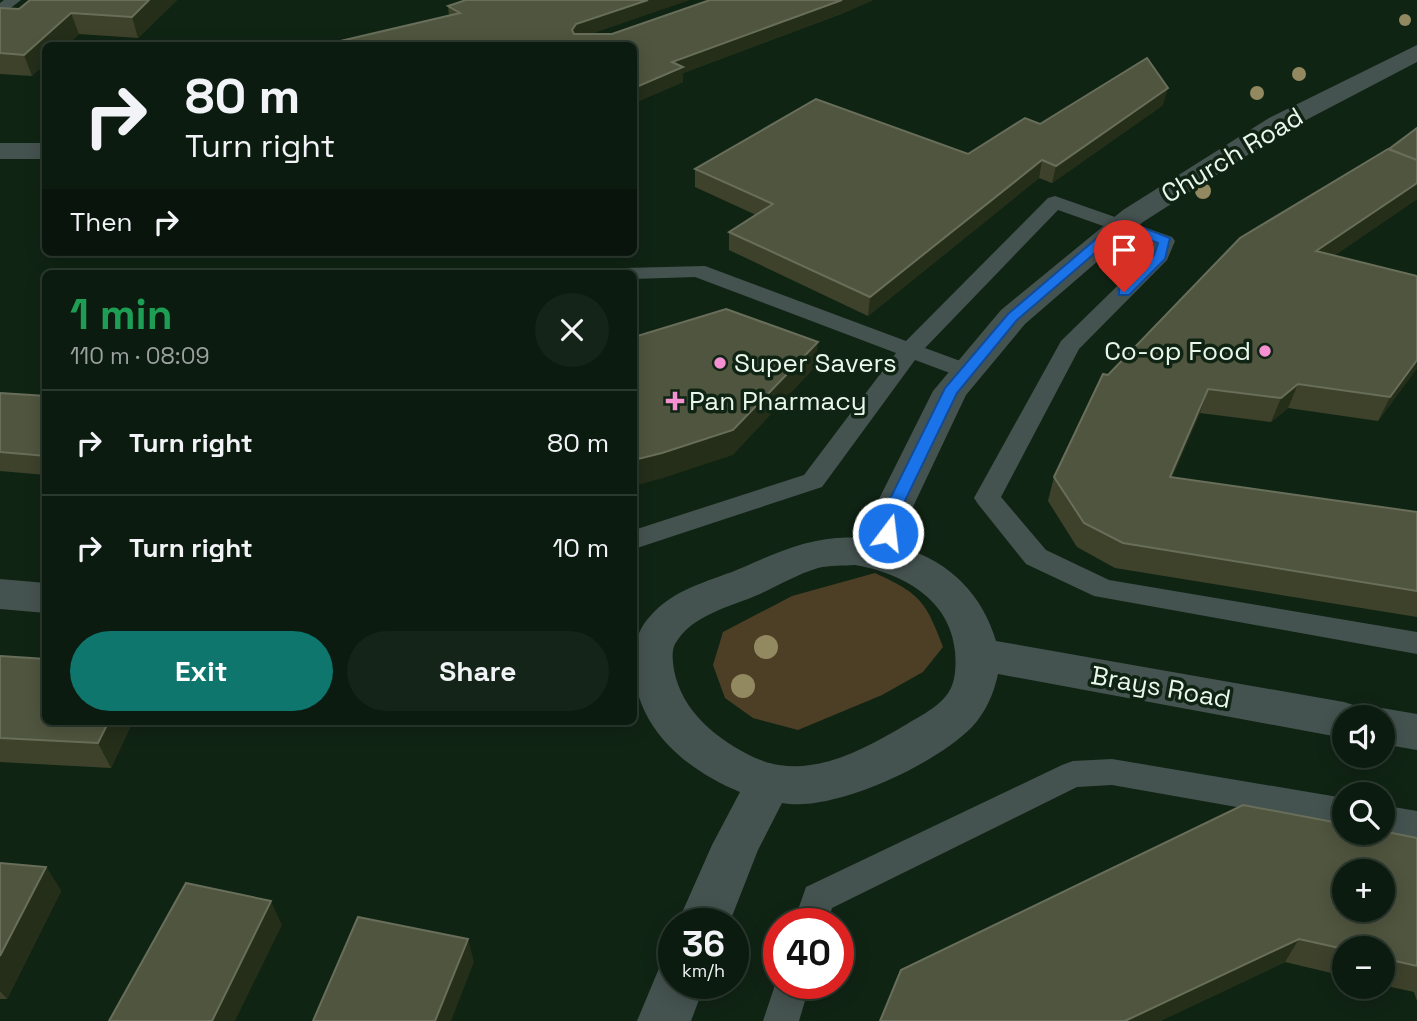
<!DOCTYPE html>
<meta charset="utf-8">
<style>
body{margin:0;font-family:"Space Grotesk",sans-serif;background:#152418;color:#f1f3f6;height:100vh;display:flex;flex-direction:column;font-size:26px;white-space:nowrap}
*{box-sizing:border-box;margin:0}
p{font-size:23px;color:#9aa19e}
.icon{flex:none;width:38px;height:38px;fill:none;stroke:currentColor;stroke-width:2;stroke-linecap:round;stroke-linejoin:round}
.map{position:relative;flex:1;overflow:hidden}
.details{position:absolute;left:42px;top:270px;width:595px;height:455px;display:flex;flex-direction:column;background:#0c1b0f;border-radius:10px;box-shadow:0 4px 18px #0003,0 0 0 2px #2c392f}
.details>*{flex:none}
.guide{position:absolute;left:42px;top:42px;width:595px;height:214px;border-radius:10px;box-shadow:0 4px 18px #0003,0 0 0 2px #2c392f;background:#0c1b0f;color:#f1f3f6;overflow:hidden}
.fabs{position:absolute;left:1332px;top:705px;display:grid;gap:14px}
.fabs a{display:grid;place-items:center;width:63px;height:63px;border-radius:50%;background:#0c1b0f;box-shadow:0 4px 18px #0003,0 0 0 2px #2c392f;font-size:35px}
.speed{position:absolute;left:658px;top:908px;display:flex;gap:14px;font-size:35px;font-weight:700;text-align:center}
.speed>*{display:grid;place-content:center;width:91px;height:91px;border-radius:50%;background:#0c1b0f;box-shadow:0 4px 18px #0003,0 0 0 2px #2c392f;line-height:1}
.speed small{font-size:18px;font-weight:400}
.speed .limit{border:10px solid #d22;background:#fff;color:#111}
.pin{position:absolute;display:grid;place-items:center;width:60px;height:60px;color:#fff;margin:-72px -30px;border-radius:50% 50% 50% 0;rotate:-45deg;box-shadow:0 0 7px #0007}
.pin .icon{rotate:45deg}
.me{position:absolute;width:77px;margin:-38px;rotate:15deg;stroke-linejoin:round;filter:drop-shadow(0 0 5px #0008)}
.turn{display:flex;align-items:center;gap:24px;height:147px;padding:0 28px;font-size:32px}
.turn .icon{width:91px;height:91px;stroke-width:2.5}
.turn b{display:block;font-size:49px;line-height:60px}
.then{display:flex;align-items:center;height:66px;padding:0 28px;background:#0003;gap:14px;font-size:26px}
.round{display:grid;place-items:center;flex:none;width:74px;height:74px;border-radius:37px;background:#152418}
.headline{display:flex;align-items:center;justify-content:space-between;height:119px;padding:0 28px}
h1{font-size:42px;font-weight:700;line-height:52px;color:#1e9e55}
.action{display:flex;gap:14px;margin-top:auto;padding:14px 28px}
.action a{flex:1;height:80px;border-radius:42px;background:#0f766e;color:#fff;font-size:28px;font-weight:700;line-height:80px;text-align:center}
.action a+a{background:#152418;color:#f1f3f6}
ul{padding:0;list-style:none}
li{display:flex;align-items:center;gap:21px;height:105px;padding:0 28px;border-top:2px solid #2c392f}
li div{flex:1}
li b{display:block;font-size:26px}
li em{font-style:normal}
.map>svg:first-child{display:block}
.green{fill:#4d3f25}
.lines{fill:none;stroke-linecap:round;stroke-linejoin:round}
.service{fill:#455350;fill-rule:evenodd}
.minor{fill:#455350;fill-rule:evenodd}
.tertiary{fill:#455350;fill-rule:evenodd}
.tree{fill:#928960}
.wall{fill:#3e422b}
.shaded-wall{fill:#242e19}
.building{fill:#50553f;stroke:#686e5a;stroke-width:2;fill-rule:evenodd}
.route{fill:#1a73e8;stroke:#114b97;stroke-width:2}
.poi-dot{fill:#f591d2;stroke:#102414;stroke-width:2.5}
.labels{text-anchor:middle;stroke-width:7;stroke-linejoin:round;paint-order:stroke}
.street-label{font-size:26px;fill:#eaf7ec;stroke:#102414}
.poi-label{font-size:26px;fill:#eaf7ec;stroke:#102414;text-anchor:start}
</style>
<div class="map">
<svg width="1417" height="1021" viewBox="0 0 1417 1021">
<rect width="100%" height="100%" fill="#102414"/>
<!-- green -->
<path class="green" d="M875 573C920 594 925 600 943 647L923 672 882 695 798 730 753 718 725 698 713 665 723 632 792 596Z"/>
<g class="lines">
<!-- service -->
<path class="service" d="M4 0H21L3 14 0 13V3Z
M1055 196 1172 237 1175 241 1167 260 1079 349 1001 497 1046 550 1109 580 1417 632V654L1094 596 1026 564 978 504 974 498 1061 341 1150 254 1154 244 1058 210 925 348 974 366 978 371 974 376H958L915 360 822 487 634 549V530L804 475 896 353 695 277 634 279V273H622L625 268 705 266 906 341 1048 198Z
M1112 759 1344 798V826L1112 785 1077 787 832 908 827 924H793L806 887 1062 765 1073 761Z
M1382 805 1417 811V839L1382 833Z
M779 973V984H810L799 1021H763Z"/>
<!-- minor -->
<path class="minor" d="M0 143H46V159H0Z"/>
<!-- tertiary -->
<path class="tertiary" d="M1417 45V62L1287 130 1143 222 1025 324 966 395 911 511 906 549C950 562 983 596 996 641L1344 702 1360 707 1364 716 1382 708 1417 714V750L1382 744V718H1344V738L998 674C994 693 986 712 972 727 936 764 833 813 782 803L758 850 729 924H677L712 845 740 792C686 770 634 727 634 664 634 642 638 628 654 612 678 587 714 580 744 567 784 549 824 532 868 539L873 511 933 391 1001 310 1123 210 1269 118ZM855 565C902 573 950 599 955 651 956 663 956 677 951 688 943 705 922 715 907 724 861 751 807 782 753 757 717 739 682 712 674 670 673 662 671 652 675 644 692 614 731 607 760 594 779 585 798 574 818 568 830 565 843 566 855 565Z
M0 579 46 583V613L0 609Z
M674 961V984H705L691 1021H637L660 966Z"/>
</g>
<!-- trees -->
<g class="tree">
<circle cx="1405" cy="20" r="6"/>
<circle cx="1299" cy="74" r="7"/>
<circle cx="1257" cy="93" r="7"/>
<circle cx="1203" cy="191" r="8"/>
<circle cx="766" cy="647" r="12"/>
<circle cx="743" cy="686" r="12"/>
</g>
<!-- wall -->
<path class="wall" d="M30 0H177L138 38 79 34 66 46H46L32 76 0 74V8L19 9Z
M466 0H689L589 34H612L710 0H873L841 14 683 73V82L634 103V46L449 15 448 6Z
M1163 105 1052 183 1039 178 868 316 729 250V232L756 215 695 187V169L968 154 1040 124Z
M1389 149 1417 199 1335 255 1417 368 1378 421 1288 408 1271 422 1200 413 1172 477 1417 512V617L1115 568 1077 547 1048 501 1054 477 1108 375Z
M0 393 46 396V475L0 471Z
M0 656 133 721 111 768 0 762Z
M1417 838V1001L1414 992 1382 985V948H1344V976L1285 962 1160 1021H880Z
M0 863 46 867 61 891 7 999H0Z"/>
<!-- shaded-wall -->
<path class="shaded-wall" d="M149 0H177L138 38 132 17Z
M648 0H689L577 39 572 30 576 24Z
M842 0H873L841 14 683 73V82L634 103V88L672 62Z
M71 13 79 34 66 46H46V64L32 76 24 55Z
M1168 88 1163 105 1052 183 1056 166Z
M1042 160 1039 178 868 316 870 297Z
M1417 183V199L1307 274 1316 251Z
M818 342 816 366 733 455 663 478 634 486V460Z
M1417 360V368L1378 421 1390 397Z
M1298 384 1288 408 1271 422 1281 398Z
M1208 389 1200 413 1162 501 1170 477Z
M109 721H133L111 768 98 743Z
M46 867 61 891 7 999 0 991V956Z
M271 901 282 925 235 1021H212Z
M468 939 474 962 451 1021H435Z
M1299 939 1285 962 1160 1021H1125Z"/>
<!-- building -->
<path class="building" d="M30 0H149L132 17 71 13 24 55 0 53V8L19 9Z
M466 0H648L576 24 572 30 574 34H612L710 0H842L672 62 683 67 634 88V46H319L460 13 448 6Z
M313 43 314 46H296Z
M1147 58 1168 88 1056 166 1042 160 870 297 729 232 773 204 695 169 816 99 968 154 1025 118 1040 124Z
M1417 128V160L1389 149Z
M1388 149 1417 160V183L1316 251 1417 276V360L1390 397 1298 384 1281 398 1208 389 1170 477 1417 512V591L1123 543 1084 523 1054 477 1103 374 1108 375 1240 238Z
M726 309 818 342 733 430 662 453 634 460V337Z
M0 393 46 396V456L0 452Z
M0 656 46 659V721H109L98 743 0 738Z
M1243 805 1344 824V833H1382V831L1417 838V966L1382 958V948H1344V949L1299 939 1125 1021H880L901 970ZM1344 872H1382V910H1344Z
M0 863 46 867 0 956Z
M186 883 271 901 212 1021H109Z
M358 917 468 939 435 1021H313Z"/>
<!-- route -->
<path class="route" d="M1117 221H1126L1170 238 1165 259 1129 295H1119V289L1154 255 1158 243 1123 229 1017 320 957 393 900 511 894 537H883L880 533 884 511 945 388 1008 314Z"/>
<!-- markers -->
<g class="poi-dot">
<circle cx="1265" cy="351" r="7"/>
<circle cx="720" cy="363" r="7"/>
<path d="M671.5 390.5h7v7h7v7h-7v7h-7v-7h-7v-7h7z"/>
</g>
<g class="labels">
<!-- street labels -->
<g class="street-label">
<text transform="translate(1232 155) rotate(-31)" y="9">Church Road</text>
<text transform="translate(1161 687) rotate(10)" y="9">Brays Road</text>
</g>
<!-- poi labels -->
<g class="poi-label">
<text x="1251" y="360" text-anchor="end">Co-op Food</text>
<text x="734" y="372">Super Savers</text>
<text x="689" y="410">Pan Pharmacy</text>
</g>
</g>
</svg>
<div class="fabs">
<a><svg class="icon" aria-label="sound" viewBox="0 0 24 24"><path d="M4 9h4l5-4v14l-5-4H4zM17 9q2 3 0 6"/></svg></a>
<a><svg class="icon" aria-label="search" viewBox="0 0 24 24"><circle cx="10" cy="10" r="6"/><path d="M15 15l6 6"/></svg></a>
<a>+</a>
<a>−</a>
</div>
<div class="speed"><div>36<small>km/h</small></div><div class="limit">40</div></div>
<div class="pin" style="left:1124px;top:292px;background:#d93025"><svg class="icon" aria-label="arrive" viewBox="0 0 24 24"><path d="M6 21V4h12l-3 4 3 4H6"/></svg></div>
<svg class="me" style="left:888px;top:533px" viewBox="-20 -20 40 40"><circle r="17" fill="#1a73e8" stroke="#fff" stroke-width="3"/><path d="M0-11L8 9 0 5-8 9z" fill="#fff"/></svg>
<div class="guide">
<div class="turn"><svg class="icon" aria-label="right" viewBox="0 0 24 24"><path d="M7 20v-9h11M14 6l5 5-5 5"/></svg><div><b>80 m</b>Turn right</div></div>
<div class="then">Then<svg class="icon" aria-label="right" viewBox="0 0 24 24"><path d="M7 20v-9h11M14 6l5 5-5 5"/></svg></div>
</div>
<section class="details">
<div class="headline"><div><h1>1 min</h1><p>110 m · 08:09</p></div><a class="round"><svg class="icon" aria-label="close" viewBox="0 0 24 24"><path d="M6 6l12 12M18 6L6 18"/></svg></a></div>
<ul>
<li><svg class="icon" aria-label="right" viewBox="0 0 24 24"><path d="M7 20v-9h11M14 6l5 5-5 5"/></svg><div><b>Turn right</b></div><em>80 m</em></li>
<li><svg class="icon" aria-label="right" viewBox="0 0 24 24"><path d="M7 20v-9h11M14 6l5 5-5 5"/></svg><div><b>Turn right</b></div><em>10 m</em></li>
</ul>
<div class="action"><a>Exit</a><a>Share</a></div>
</section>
</div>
